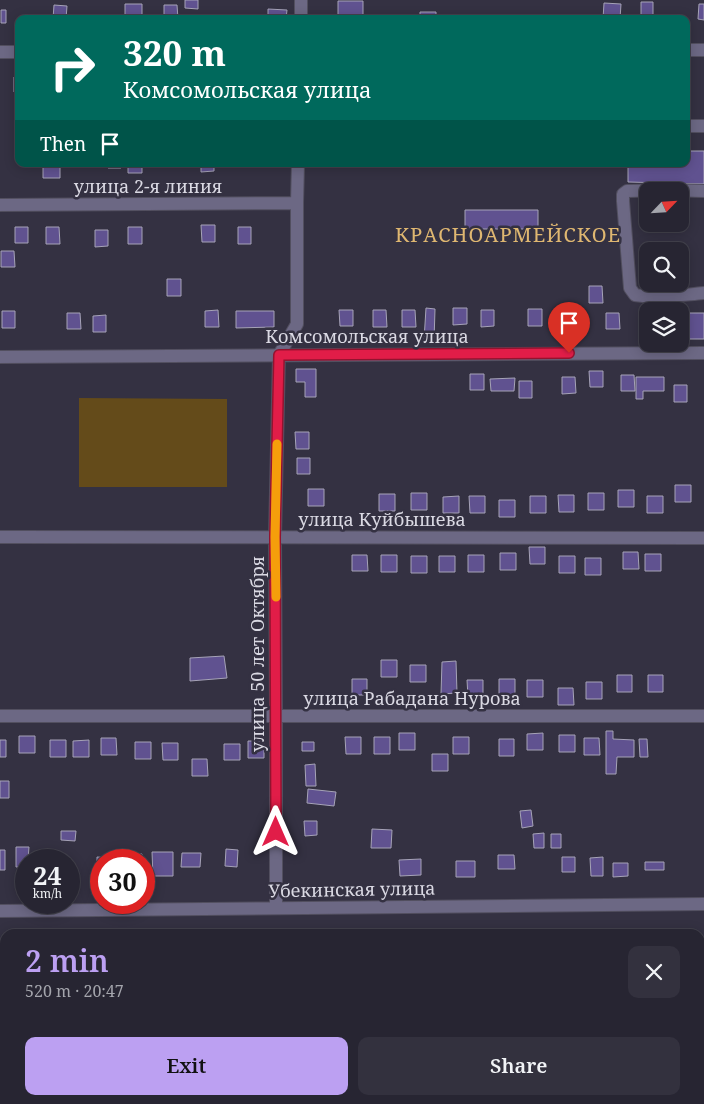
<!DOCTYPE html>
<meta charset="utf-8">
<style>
body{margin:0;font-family:"Noto Serif",serif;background:#33313e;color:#f1f3f6;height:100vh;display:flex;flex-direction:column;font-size:19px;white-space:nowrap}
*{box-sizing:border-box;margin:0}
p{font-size:16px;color:#a4a5ac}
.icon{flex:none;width:28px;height:28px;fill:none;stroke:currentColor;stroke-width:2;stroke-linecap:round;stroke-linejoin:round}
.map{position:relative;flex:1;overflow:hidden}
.drawer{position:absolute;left:0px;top:929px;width:705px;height:176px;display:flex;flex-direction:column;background:#272532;border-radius:15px 15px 0 0;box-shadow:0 2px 12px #0003,0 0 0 1px #43424d}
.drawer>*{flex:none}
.banner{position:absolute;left:15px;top:15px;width:675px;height:152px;border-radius:10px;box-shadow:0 2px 12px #0003,0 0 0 1px #43424d;background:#00695c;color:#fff;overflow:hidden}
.needle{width:32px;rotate:65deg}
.buttons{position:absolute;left:639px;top:182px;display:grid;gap:10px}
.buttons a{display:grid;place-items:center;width:50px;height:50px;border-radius:10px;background:#272532;box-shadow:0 2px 12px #0003,0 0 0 1px #43424d;font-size:25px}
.speed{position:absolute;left:15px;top:849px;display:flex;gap:10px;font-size:25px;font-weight:700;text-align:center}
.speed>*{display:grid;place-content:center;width:65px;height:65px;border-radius:50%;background:#272532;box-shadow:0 2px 12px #0003,0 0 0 1px #43424d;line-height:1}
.speed small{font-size:12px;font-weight:400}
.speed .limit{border:8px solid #d22;background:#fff;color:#111}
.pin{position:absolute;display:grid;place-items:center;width:42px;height:42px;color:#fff;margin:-51px -21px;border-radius:50% 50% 50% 0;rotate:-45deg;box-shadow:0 0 5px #0007}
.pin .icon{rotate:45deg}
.me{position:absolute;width:55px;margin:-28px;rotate:0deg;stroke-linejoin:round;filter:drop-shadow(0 0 4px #0008)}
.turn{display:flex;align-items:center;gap:18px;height:105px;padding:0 25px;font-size:22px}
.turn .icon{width:65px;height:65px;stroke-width:2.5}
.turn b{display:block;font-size:35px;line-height:42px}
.then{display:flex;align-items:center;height:48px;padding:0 25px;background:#0003;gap:10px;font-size:19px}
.round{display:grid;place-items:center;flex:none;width:52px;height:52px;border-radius:10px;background:#33313e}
.overview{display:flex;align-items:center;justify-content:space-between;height:85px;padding:0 25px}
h1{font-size:30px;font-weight:600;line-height:38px;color:#bca0f2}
.cta{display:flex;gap:10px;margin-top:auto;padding:10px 25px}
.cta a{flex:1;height:58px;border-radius:10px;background:#bca0f2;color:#111;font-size:20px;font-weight:600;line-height:58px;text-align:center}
.cta a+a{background:#33313e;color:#f1f3f6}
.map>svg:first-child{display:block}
.green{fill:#644b1a}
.building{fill:#605290;stroke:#a6a3b7}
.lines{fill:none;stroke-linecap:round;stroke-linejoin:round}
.minor-casing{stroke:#524f5f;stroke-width:14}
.highway-casing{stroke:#524f5f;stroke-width:16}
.minor{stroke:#6c6884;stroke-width:12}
.highway{stroke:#baadf1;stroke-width:15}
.route-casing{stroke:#92132f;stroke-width:12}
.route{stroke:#e11d48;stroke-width:9}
.slow{stroke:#f59e0b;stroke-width:9}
.labels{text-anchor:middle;stroke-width:5;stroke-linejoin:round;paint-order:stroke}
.street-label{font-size:18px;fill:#dad9e3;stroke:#343142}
.quarter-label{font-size:20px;letter-spacing:1px;fill:#dfb771;stroke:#343142}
</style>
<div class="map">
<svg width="704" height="1104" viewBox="0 0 704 1104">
<rect width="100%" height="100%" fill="#343142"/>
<!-- green -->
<path class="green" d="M79 398 227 399V487H79Z"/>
<!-- building -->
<path class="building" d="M185 0H198V9L185 8Z
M338 1H363V19H338Z
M641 2H653V19H641Z
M604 3 621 4 620 19H603Z
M125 4H142V19H125Z
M699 4H704V20L698 19Z
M54 5 67 6 66 19H53Z
M164 5H177L178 19H164Z
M268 9 287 10 286 19H268Z
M1 10H6V23H1Z
M420 12H436V19H420Z
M14 77H19V92H14Z
M686 151H704V184L628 182V164H686Z
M43 164H60V178H43Z
M108 164H121V168H108Z
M128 164H142V173H128Z
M201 164H214V171L201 172Z
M465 210H538V229H465Z
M201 225H215V242H202Z
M15 227H28V243H15Z
M46 227H59L60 244H46Z
M128 227H142V244H128Z
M238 227H251V244H238Z
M95 230H108V246L95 247Z
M1 251H14L15 267H1Z
M167 279H181V296H167Z
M589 286H602L603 303H589Z
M426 308 435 309 434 341 424 340Z
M453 308H467V324L453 325Z
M528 309H542V326H528Z
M218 310 219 327H205V311Z
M339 310H353V326H340Z
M373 310H386L387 327H373Z
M402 310H415L416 327H402Z
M481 310H494V326L481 327Z
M2 311H15V328H2Z
M236 311H274V327L236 328Z
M67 313H80L81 329H67Z
M563 313H576V329L563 330Z
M606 313H619L620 329H606Z
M680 313H704V339H680Z
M106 315V332H93V316Z
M296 369H316V397H305V382H296Z
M589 371H603V387H590Z
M470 374H484V390H470Z
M621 375H634L635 391H621Z
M562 377H575L576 393 562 394Z
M636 377H664V391H643V399H636Z
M515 378 514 391H491L490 379Z
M519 381H532V398H519Z
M674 385H687V402H674Z
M295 432H309V449H296Z
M297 458H310V474H297Z
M675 485H691V502H675Z
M308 489H324V506H308Z
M618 490H634V507H618Z
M411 493H427V510H411Z
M588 493H604V510H588Z
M379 494H395V511H379Z
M558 495H574V512H559Z
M459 496V513H443V497Z
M469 496H485V513H470Z
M530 496H546V513H530Z
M647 496H663V513H647Z
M499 500H515V517H499Z
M529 547H545V564H530Z
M623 552H638L639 569H623Z
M500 553H516V570H500Z
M645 554H661V571H645Z
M352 555H367L368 571H352Z
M381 555H397V572H381Z
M468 555H484V572H468Z
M411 556H427V573H411Z
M439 556H455V572H439Z
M559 556H575V573H559Z
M585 558H601V575H585Z
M224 656 227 678 190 681V658Z
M381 660H397V677H381Z
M456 661 457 693 441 694 442 662Z
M410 665H426V682H410Z
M617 675H632V692H617Z
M648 675H663V692H648Z
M352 679H367V695H352Z
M499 679H515V696H499Z
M467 680H483V697H468Z
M527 680H543V697H527Z
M586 682H602V699H586Z
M558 688H573L574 705H558Z
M606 731H613V739L634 740V757H617L616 774H606Z
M399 733H415V750H399Z
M543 733V750H527V734Z
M559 735H575V752H559Z
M19 736H35V753H19Z
M345 737H361V754H346Z
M374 737H390V754H374Z
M453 737H469V754H453Z
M101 738H116L117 755H101Z
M584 738H599L600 755H584Z
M499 739H514V756H499Z
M639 739H647L648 757H640Z
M0 740H6V757H0Z
M50 740H66V757H50Z
M89 740V757H73V741Z
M248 741H264V758H248Z
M135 742H151V759H135Z
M302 742H314V751H302Z
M162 743H178V760H163Z
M224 744H240V760H224Z
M432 754H448V771H432Z
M192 759H207L208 776H192Z
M315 764 316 786H306L305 765Z
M0 781H9V798H0Z
M308 789 336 792 334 806 307 803Z
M531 810 533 826 522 828 520 811Z
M304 821H317V835L305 836Z
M372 829 392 830 391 848H371Z
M61 831H76L75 841 61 840Z
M544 833V848H534L533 834Z
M551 834H561V848H551Z
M16 847H29L28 860H26V867H16Z
M226 849 238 850 237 867 225 866Z
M0 850H5V870H0Z
M152 852H173V876H153Z
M33 853H56V860H33Z
M125 853 142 854V860H124Z
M182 853H201L200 867H181Z
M498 855H514L515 869H498Z
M97 857 115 858V860H101V873L97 872Z
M562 857H575V872H562Z
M603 857V876H591L590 858Z
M421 859V875L400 876 399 860Z
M456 861H475V877H456Z
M645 862H664V870H645Z
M613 863H628V876L613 877Z"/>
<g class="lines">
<!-- minor casing -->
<g class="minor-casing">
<path id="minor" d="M301 19V0
M686 50H704
M0 52H19
M686 126H704
M704 191 667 190 627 191 623 194V201L630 288 635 295C658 299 681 295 704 293
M0 205 297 203
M0 357 704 353
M0 537 704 538
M0 716H704
M276 908V716L275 537 279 355 297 324V203L298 164
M0 911 704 904"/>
</g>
<!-- highway casing -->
<g class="highway-casing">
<path id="highway" d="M0 966H5
M700 970H704
M0 982H5"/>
</g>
<!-- minor -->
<use href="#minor" class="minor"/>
<!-- highway -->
<use href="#highway" class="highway"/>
</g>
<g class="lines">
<!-- route casing -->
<g class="route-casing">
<path id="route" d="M276 832 275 537 279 355 569 353"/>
</g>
<!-- route -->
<use href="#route" class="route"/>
<!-- slow -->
<path class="slow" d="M276 597 275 537 277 444"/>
</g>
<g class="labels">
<!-- street labels -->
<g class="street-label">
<text x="148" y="193">улица 2-я линия</text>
<text x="367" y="343">Комсомольская улица</text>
<text x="382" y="526">улица Куйбышева</text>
<text transform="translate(258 654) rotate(-90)" y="6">улица 50 лет Октября</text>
<text x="412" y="705">улица Рабадана Нурова</text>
<text transform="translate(352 890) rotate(-1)" y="6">Убекинская улица</text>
</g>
<!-- quarter labels -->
<g class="quarter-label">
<text x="508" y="242">КРАСНОАРМЕЙСКОЕ</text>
</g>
</g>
</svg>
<div class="buttons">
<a><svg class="needle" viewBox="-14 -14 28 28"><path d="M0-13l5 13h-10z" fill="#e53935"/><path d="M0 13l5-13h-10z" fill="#a4a5ac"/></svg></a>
<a><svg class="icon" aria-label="search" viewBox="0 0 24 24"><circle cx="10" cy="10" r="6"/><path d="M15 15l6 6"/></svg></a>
<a><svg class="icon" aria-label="layers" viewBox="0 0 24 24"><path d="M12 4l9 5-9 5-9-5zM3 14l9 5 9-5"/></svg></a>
</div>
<div class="speed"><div>24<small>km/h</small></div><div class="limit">30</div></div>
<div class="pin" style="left:569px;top:353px;background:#d93025"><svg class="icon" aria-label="arrive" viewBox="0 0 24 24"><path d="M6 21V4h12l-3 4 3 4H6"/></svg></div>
<svg class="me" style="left:276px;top:832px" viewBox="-20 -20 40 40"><path d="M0-17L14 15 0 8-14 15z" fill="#e11d48" stroke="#fff" stroke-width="4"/></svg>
<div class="banner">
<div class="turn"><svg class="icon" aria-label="right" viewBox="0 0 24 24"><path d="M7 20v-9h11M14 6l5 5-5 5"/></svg><div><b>320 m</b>Комсомольская улица</div></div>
<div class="then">Then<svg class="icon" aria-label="arrive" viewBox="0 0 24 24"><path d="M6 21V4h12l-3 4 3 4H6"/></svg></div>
</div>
<section class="drawer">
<div class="overview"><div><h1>2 min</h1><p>520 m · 20:47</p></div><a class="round"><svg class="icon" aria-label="close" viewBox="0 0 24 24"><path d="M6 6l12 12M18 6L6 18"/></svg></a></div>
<div class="cta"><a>Exit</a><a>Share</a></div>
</section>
</div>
